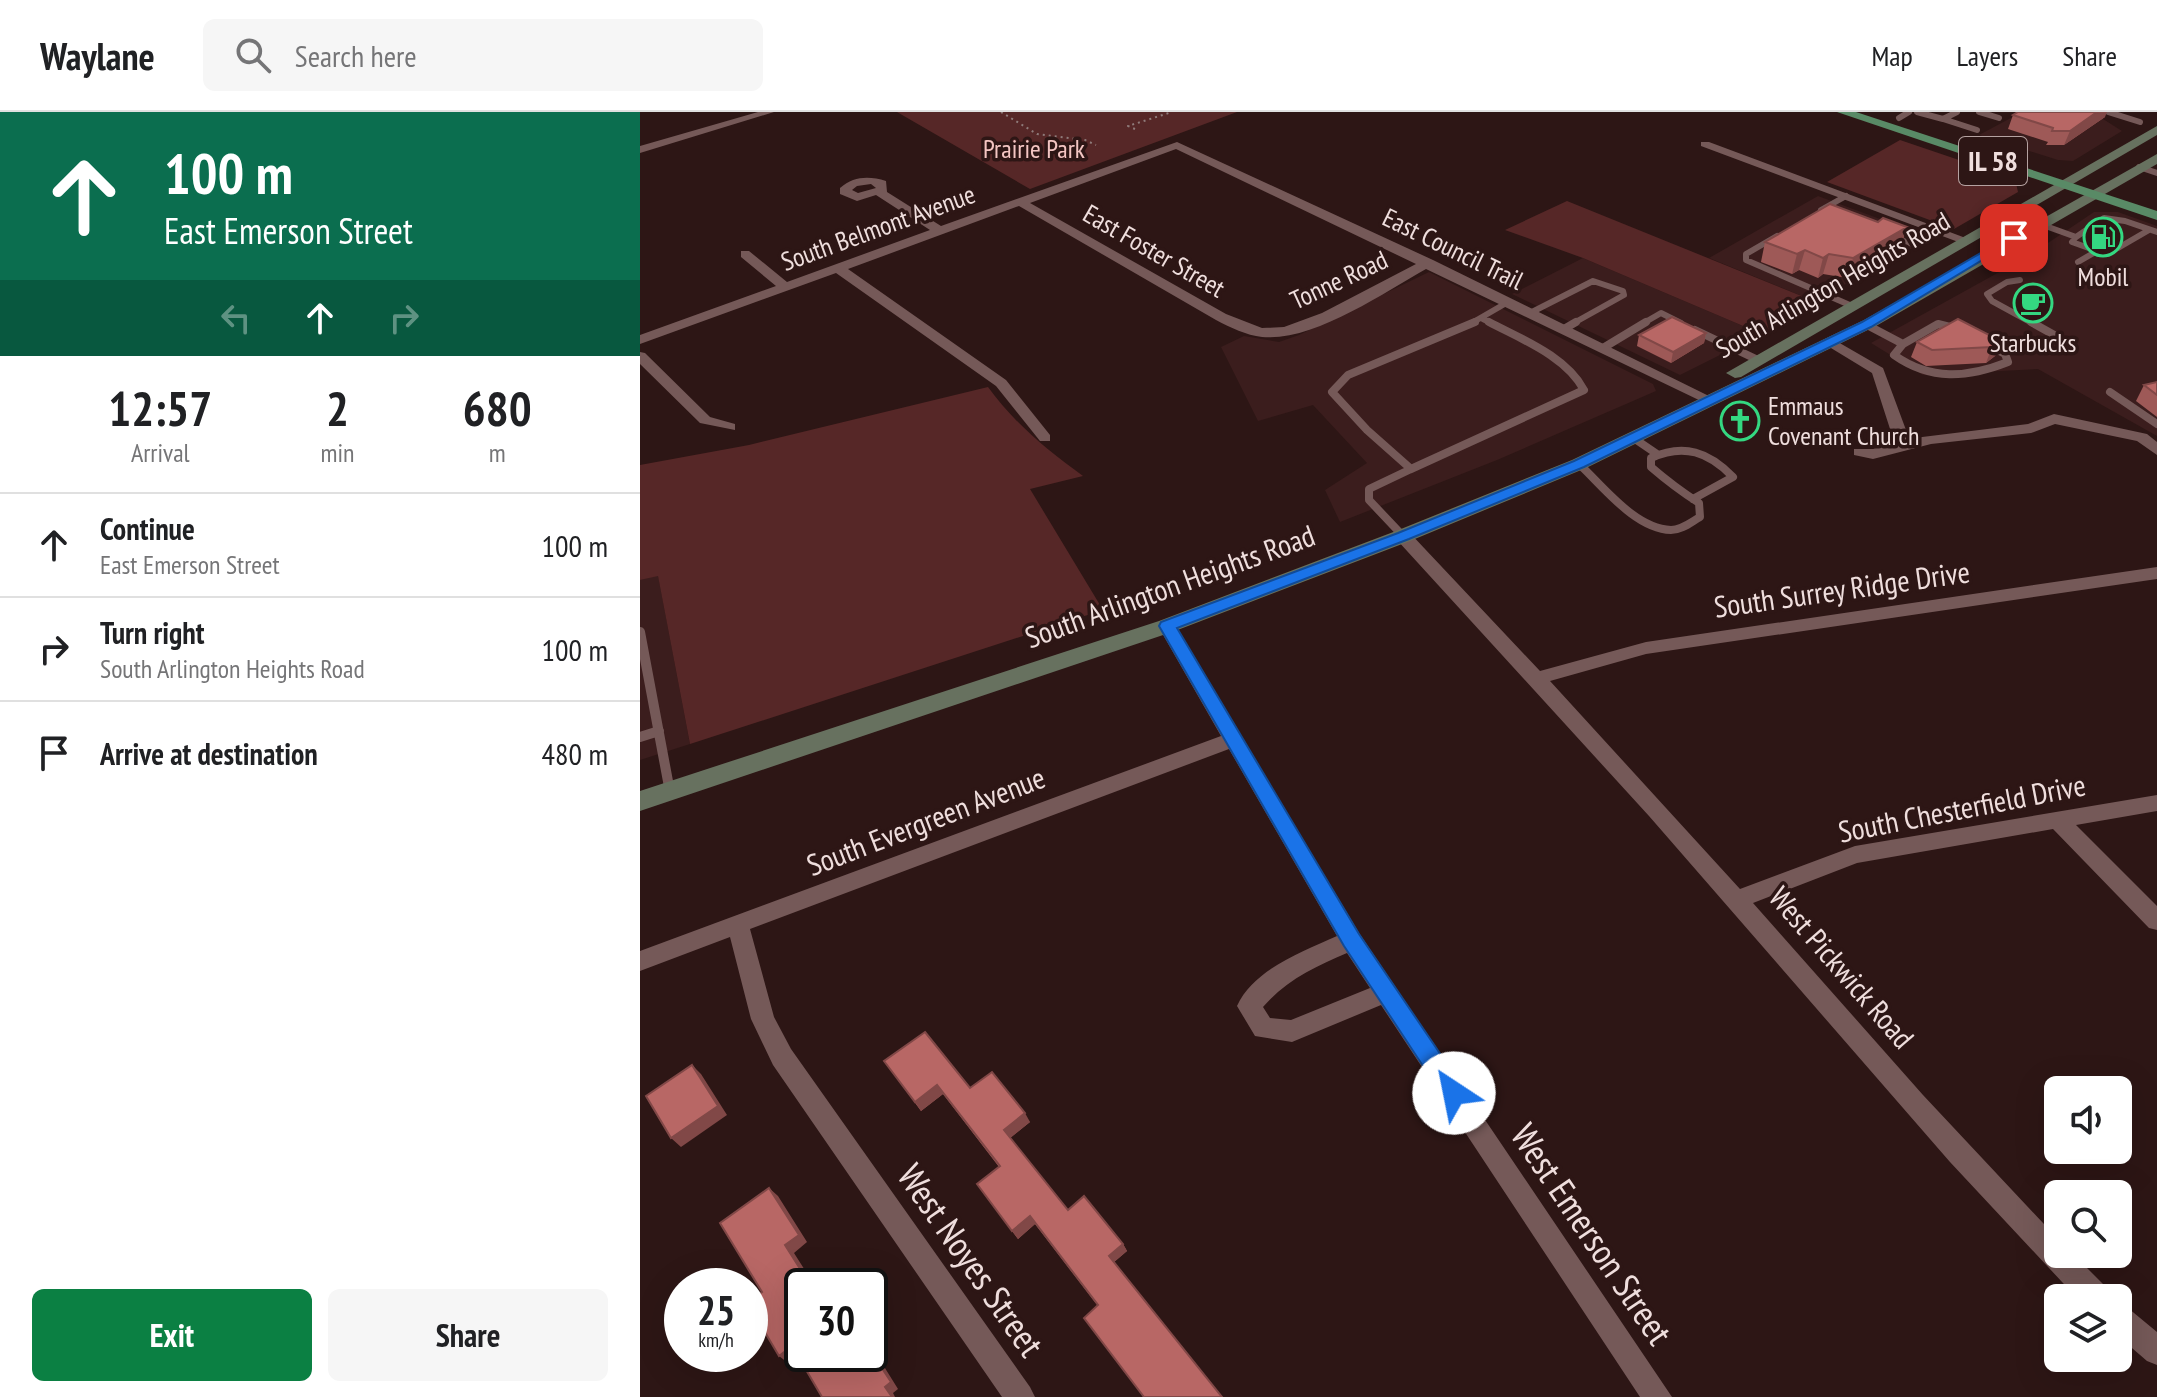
<!DOCTYPE html>
<style>
body{margin:0;font-family:"PT Sans Narrow",sans-serif;background:#f6f6f6;color:#202124;height:100vh;display:flex;flex-direction:column;font-size:30px;white-space:nowrap}
*{box-sizing:border-box;margin:0}
p{font-size:26px;color:#757577}
.icon{flex:none;width:44px;height:44px;fill:none;stroke:currentColor;stroke-width:2;stroke-linecap:round;stroke-linejoin:round}
.map{position:relative;flex:1;overflow:hidden}
.panel{display:flex;flex-direction:column;background:#fff;width:640px}
.panel>*{flex:none}
.guide{background:#0b6e4f;color:#fff;overflow:hidden}
.controls{position:absolute;left:1404px;top:964px;display:grid;gap:16px}
.controls a{display:grid;place-items:center;width:88px;height:88px;border-radius:12px;background:#fff;box-shadow:0 8px 32px #0002;font-size:40px}
.speed{position:absolute;left:24px;top:1156px;display:flex;gap:16px;font-size:40px;font-weight:700;text-align:center}
.speed>*{display:grid;place-content:center;width:104px;height:104px;border-radius:50%;background:#fff;box-shadow:0 8px 32px #0002;line-height:1}
.speed small{font-size:20px;font-weight:400}
.speed .limit{border:4px solid #111;border-radius:12px;background:#fff;color:#111}
.pin{position:absolute;display:grid;place-items:center;width:68px;height:68px;color:#fff;margin:-34px;border-radius:16px;box-shadow:0 4px 12px #0006}
.me{position:absolute;width:88px;margin:-44px;rotate:326deg;stroke-linejoin:round;filter:drop-shadow(0 0 6px #0008)}
.turn{display:flex;align-items:center;gap:28px;height:168px;padding:0 32px;font-size:36px}
.turn .icon{width:104px;height:104px;stroke-width:2.5}
.turn b{display:block;font-size:56px;line-height:68px}
.lanes{display:flex;align-items:center;height:76px;padding:0 32px;background:#0003;justify-content:center;gap:40px;direction:ltr}
.lanes .off{opacity:.35}
.eta{display:flex;justify-content:space-evenly;align-items:center;height:136px;text-align:center}
.eta b{font-size:48px;font-weight:600;line-height:56px}
.cta{display:flex;gap:16px;margin-top:auto;padding:16px 32px}
.cta a{flex:1;height:92px;border-radius:12px;background:#0b8043;color:#fff;font-size:32px;font-weight:600;line-height:92px;text-align:center}
.cta a+a{background:#f6f6f6;color:#202124}
ul{padding:0;list-style:none}
li{display:flex;align-items:center;gap:24px;height:104px;padding:0 32px;border-top:2px solid #e0e0e0}
li div{flex:1}
li b{display:block;font-size:30px}
li em{font-style:normal}
header{display:flex;align-items:center;gap:48px;box-sizing:border-box;height:112px;padding:0 40px;background:#fff;border-bottom:2px solid #e0e0e0}
header strong{font-size:38px}
nav{display:flex;gap:44px;margin-inline-start:auto;font-size:28px}
.search{width:560px;height:72px;background:#f6f6f6;display:flex;align-items:center;gap:20px;box-sizing:border-box;padding:0 28px;border-radius:12px;color:#757577;font-size:30px}
main{display:flex;flex:1;min-height:0}
.map>svg:first-child{display:block}
.built{fill:#3b1d1d}
.green{fill:#562727}
.lines{fill:none;stroke-linecap:round;stroke-linejoin:round}
.path{stroke:#8f7b7a;stroke-width:2;stroke-dasharray:2 4;stroke-linecap:butt}
.lane-far2{stroke:#755958;stroke-width:6}
.lane-far1{stroke:#755958;stroke-width:8}
.lane{stroke:#755958;stroke-width:10}
.street{fill:#755958;fill-rule:evenodd}
.secondary{fill:#67715f;fill-rule:evenodd}
.primary{fill:#598a66;fill-rule:evenodd}
.wall{fill:#9e5957}
.shaded-wall{fill:#814847}
.building{fill:#b86765;stroke:#814847;stroke-width:2}
.route{fill:#1a73e8;stroke:#114b97;stroke-width:2}
.labels{text-anchor:middle;stroke-width:7;stroke-linejoin:round;paint-order:stroke}
.far-park-label{font-size:26px;fill:#f3c5c2;stroke:#2d1615}
.far-street-label{font-size:26px;fill:#efdedd;stroke:#2d1615}
.far-poi-label{font-size:26px;fill:#efdedd;stroke:#2d1615}
.shield{fill:#2d1615;stroke:#b5a2a1;stroke-width:2}
.shield-label{font-size:28px;font-weight:bold;fill:#efdedd}
.street-label{font-size:30px;fill:#efdedd;stroke:#2d1615}
.near-street-label{font-size:36px;fill:#efdedd;stroke:#2d1615}
</style>
<header>
<strong>Waylane</strong>
<div class="search"><svg class="icon" aria-label="search" viewBox="0 0 24 24"><circle cx="10" cy="10" r="6"/><path d="M15 15l6 6"/></svg>Search here</div>
<nav><a>Map</a><a>Layers</a><a>Share</a></nav>
</header>
<main>
<section class="panel">
<div class="guide">
<div class="turn"><svg class="icon" aria-label="ahead" viewBox="0 0 24 24"><path d="M12 20V5M6 11l6-6 6 6"/></svg><div><b>100 m</b>East Emerson Street</div></div>
<div class="lanes"><svg class="icon off" aria-label="left" viewBox="0 0 24 24"><path d="M17 20v-9H6M10 6l-5 5 5 5"/></svg><svg class="icon" aria-label="ahead" viewBox="0 0 24 24"><path d="M12 20V5M6 11l6-6 6 6"/></svg><svg class="icon off" aria-label="right" viewBox="0 0 24 24"><path d="M7 20v-9h11M14 6l5 5-5 5"/></svg></div>
</div>
<div class="eta">
<div><b>12:57</b><p>Arrival</p></div>
<div><b>2</b><p>min</p></div>
<div><b>680</b><p>m</p></div>
</div>
<ul>
<li><svg class="icon" aria-label="ahead" viewBox="0 0 24 24"><path d="M12 20V5M6 11l6-6 6 6"/></svg><div><b>Continue</b><p>East Emerson Street</p></div><em>100 m</em></li>
<li><svg class="icon" aria-label="right" viewBox="0 0 24 24"><path d="M7 20v-9h11M14 6l5 5-5 5"/></svg><div><b>Turn right</b><p>South Arlington Heights Road</p></div><em>100 m</em></li>
<li><svg class="icon" aria-label="arrive" viewBox="0 0 24 24"><path d="M6 21V4h12l-3 4 3 4H6"/></svg><div><b>Arrive at destination</b></div><em>480 m</em></li>
</ul>
<div class="cta"><a>Exit</a><a>Share</a></div>
</section>
<div class="map">
<svg width="1517" height="1285" viewBox="0 0 1517 1285">
<rect width="100%" height="100%" fill="#2d1615"/>
<!-- built -->
<path class="built" d="M1382 0H1438L1463 7 1482 19 1433 49 1418 48 1339 23Z
M1178 84 1291 126 1174 189 1069 146Z
M1454 100H1478L1517 114V324L1398 257 1283 263 1231 231 1390 143Z
M943 146 1122 222 1040 263 872 182Z
M789 160 1013 272 1016 279 857 348 700 410 685 378 727 351 673 293 618 309 581 235 604 224 639 230 659 223Z
M18 463 50 632 0 648V468Z"/>
<!-- green -->
<path class="green" d="M257 0H597L390 77Z
M1260 28 1375 67 1378 80 1314 117 1187 70Z
M927 89 1174 189 1122 222 943 146 865 118Z
M348 275C374 311 407 338 443 364L390 377 463 498 50 632 18 464 0 468V353L109 333Z"/>
<g class="lines">
<!-- path -->
<path class="path" d="M361 0 397 22 445 28 456 33
M495 17 488 14 532 0"/>
<!-- lane-far2 -->
<path class="lane-far2" d="M1277 0 1303 7
M1317 0 1303 7 1337 18
M1339 0 1359 6
M1468 0 1500 10
M1259 6 1269 0
M1499 55 1517 61
M1181 98 1206 84
M1400 112 1436 125 1464 106 1485 109 1517 120
M1137 124 1106 142V148L1212 194
M1250 124 1275 133
M1436 125 1432 130 1457 139 1438 150
M1457 139 1478 136 1509 118
M1380 168 1367 170 1347 182 1352 189 1394 212
M890 201 953 169 983 179 984 183 932 212
M843 207 853 212
M830 212 868 190
M1002 212 1021 201 1041 211"/>
<!-- lane-far1 -->
<path class="lane-far1" d="M1391 210 1425 229
M1227 213 1263 232 1298 212 1318 217
M924 217 936 210
M1055 218 1118 248
M1263 232 1254 243C1291 269 1327 266 1368 250L1365 242 1346 232
M963 236 1006 210
M1470 280 1517 312
M992 325 1017 342
M939 352C963 374 995 417 1031 418 1042 418 1051 410 1060 405L1059 391C1042 380 1026 368 1011 355V346C1044 331 1069 340 1093 365L1053 387
M771 357 944 278C926 244 881 227 849 210
M763 424 729 388V377L771 357 727 318 692 280 708 263 835 210"/>
<!-- lane -->
<path class="lane" d="M0 520 30 680
M0 625 19 619"/>
<!-- street -->
<path class="street" d="M118 0H134L0 41V34Z
M537 30 793 148 1075 287 1068 291 1063 290 786 157C743 181 673 230 622 225 606 223 591 216 576 208L379 94 208 157 366 268 410 323V329H400L356 274 196 161 0 232V223L136 174 101 145V139H109L147 170 290 118 236 83 217 89 200 82V76C214 64 229 64 246 69L247 80 301 114ZM536 37 776 152 682 201 644 215 622 216 586 202 390 91ZM231 72 236 76 218 81 212 78 217 74Z
M1061 30H1069L1331 128 1321 131 1061 34Z
M1191 226 1243 256 1266 318 1274 326 1388 312 1414 302 1507 322 1517 330V343L1497 329 1415 312 1391 321 1291 332 1233 347 1214 343V337H1233L1260 330 1251 320 1232 261 1186 233V227Z
M0 240 5 241 70 305 95 312V318L60 311 0 252Z
M763 419 769 420 900 559 1006 530 1517 455V467L1006 542 910 569 1100 777 1215 734 1517 683V699L1436 713 1517 794V818L1509 816 1413 717 1217 751 1113 791 1283 983 1418 1127V1142H1433L1467 1176 1471 1186H1437L1310 1050 1009 704 757 428 755 424 757 420Z
M527 508 533 510 719 821 1032 1285H1000L741 893 652 930 615 924 597 894C614 857 662 840 697 824L589 637 110 817 134 905 151 937 390 1275 395 1285H362L133 953 111 907 90 825 0 859V839L581 624 518 514ZM707 841 730 876 651 908 630 906 623 895C645 869 676 854 707 841Z
M1478 1192 1488 1196 1517 1220V1253L1507 1249 1478 1224Z"/>
<!-- secondary -->
<path class="secondary" d="M1517 14V23L1101 265 1095 266 1086 261Z
M1517 42V52L1236 214 946 356 770 429 535 519 0 699V679L519 509 756 419 932 348 1224 208Z"/>
<!-- primary -->
<path class="primary" d="M1197 0H1216L1517 99V108Z"/>
</g>
<!-- wall -->
<path class="wall" d="M1373 3 1465 5 1424 33H1406L1408 30 1368 17Z
M1238 110 1267 115 1261 134 1207 166 1183 162 1178 166 1159 158 1152 162 1121 150 1125 130Z
M1066 221 1064 231 1031 251 997 234 999 223Z
M1361 229 1355 244 1346 251 1286 254 1271 245 1277 230Z
M1517 270V305L1496 289 1504 273Z
M244 949 330 976 390 1010 370 1026 428 1098 483 1132 487 1139 474 1150 458 1194 395 1112 378 1127 337 1072 359 1055 303 982 281 999Z"/>
<!-- shaded-wall -->
<path class="shaded-wall" d="M1457 0H1467L1465 5 1424 33 1430 19Z
M1267 115 1261 134 1207 166 1213 146Z
M1165 138 1159 158 1152 162 1157 142Z
M1189 142 1183 162 1178 166 1183 146Z
M1066 221 1064 231 1031 251 1033 240Z
M1361 229 1355 244 1346 251 1352 235Z
M52 953 61 962 87 1003 41 1035 31 1026Z
M297 973 303 982 281 999 275 990Z
M385 1001 390 1010 369 1027 364 1018Z
M129 1076 138 1084 167 1130 154 1141 175 1174H171L145 1133Z
M390 1104 395 1112 378 1127 372 1119Z
M483 1132 487 1139 473 1151 469 1144Z
M230 1232 258 1277 253 1281 255 1285H252L245 1275 230 1238Z
M152 1234 161 1241 148 1251 139 1244Z"/>
<!-- building -->
<path class="building" d="M1378 0H1457L1430 19H1412L1413 16 1373 3Z
M1190 92 1238 110 1243 106 1267 115 1213 146 1189 142 1183 146 1165 138 1157 142 1125 130Z
M1032 205 1066 221 1033 240 999 223Z
M1318 207 1361 229 1352 235 1292 238 1277 230Z
M1517 270V283L1504 273Z
M285 920 330 976 352 960 385 1001 364 1018 428 1098 444 1084 483 1132 469 1144 582 1285H504L444 1206 458 1193 390 1104 372 1119 337 1072 360 1054 297 973 275 990 244 949Z
M52 953 78 994 31 1026 6 984Z
M129 1076 159 1123 145 1133 171 1174H162V1242H230V1238L251 1270 245 1275 252 1285H182L152 1234 139 1244 110 1195V1189L122 1180 80 1111Z"/>
<!-- route -->
<path class="route" d="M1370 124 1379 126 1231 215 944 355 769 427 537 516 719 822 822 974 826 981 822 989 814 992 806 989 704 834 519 514 521 510 758 421 934 349 1222 210Z"/>
<!-- icons -->
<defs>
<g id="fuel-ring" transform="scale(2)"><circle r="9.5" fill="#2d1615" stroke="#34d881" stroke-width="1.5"/><path d="M-5.5-6h7V0h2V4h1.3V-2.5L3-4.5l.8-.8L6-3V5H2.5V1h-1V6h-7ZM-4.2-4.7v3.2H.2V-4.7Z" fill="#34d881"/></g>
<g id="cafe-ring" transform="scale(2)"><circle r="9.5" fill="#2d1615" stroke="#34d881" stroke-width="1.5"/><path d="M-5.5-4.5H6V0H3Q3 3.5 0 3.5H-2.5Q-5.5 3.5-5.5 0ZM3-3.2v2h1.7v-2ZM-6 4.5H4V6H-6Z" fill="#34d881"/></g>
<g id="church-ring" transform="scale(2)"><circle r="9.5" fill="#2d1615" stroke="#34d881" stroke-width="1.5"/><path d="M-1.2-6h2.4v3.5h3.3v2.4h-3.3V6h-2.4V-.1h-3.3v-2.4h3.3Z" fill="#34d881"/></g>
</defs>
<g fill-rule="evenodd">
<use href="#fuel-ring" x="1463" y="125"/>
<use href="#cafe-ring" x="1393" y="191"/>
<use href="#church-ring" x="1100" y="309"/>
</g>
<g class="labels">
<!-- far-park labels -->
<g class="far-park-label">
<text x="394" y="46">Prairie Park</text>
</g>
<!-- far-street labels -->
<g class="far-street-label">
<text transform="translate(238 116) rotate(-20)" y="9">South Belmont Avenue</text>
<text transform="translate(813 137) rotate(26)" y="9">East Council Trail</text>
<text transform="translate(514 139) rotate(30)" y="9">East Foster Street</text>
<text transform="translate(699 168) rotate(-25)" y="9">Tonne Road</text>
<text transform="translate(1193 173) rotate(-30)" y="9">South Arlington Heights Road</text>
</g>
<!-- far-poi labels -->
<g class="far-poi-label">
<text x="1463" y="174">Mobil</text>
<text x="1393" y="240">Starbucks</text>
<text x="1128" y="303" text-anchor="start">Emmaus<tspan x="1128" dy="30">Covenant Church</tspan></text>
</g>
<!-- shield labels -->
<rect class="shield" x="1319" y="25" width="68" height="48" rx="6"/>
<g class="shield-label">
<text x="1353" y="59">IL 58</text>
</g>
<!-- street labels -->
<g class="street-label">
<text transform="translate(530 475) rotate(-20)" y="10">South Arlington Heights Road</text>
<text transform="translate(1202 478) rotate(-8)" y="10">South Surrey Ridge Drive</text>
<text transform="translate(1322 697) rotate(-11)" y="10">South Chesterfield Drive</text>
<text transform="translate(286 710) rotate(-21)" y="10">South Evergreen Avenue</text>
<text transform="translate(1201 856) rotate(49)" y="10">West Pickwick Road</text>
</g>
<!-- near-street labels -->
<g class="near-street-label">
<text transform="translate(952 1122) rotate(56)" y="13">West Emerson Street</text>
<text transform="translate(331 1148) rotate(55)" y="13">West Noyes Street</text>
</g>
</g>
</svg>
<div class="controls">
<a><svg class="icon" aria-label="sound" viewBox="0 0 24 24"><path d="M4 9h4l5-4v14l-5-4H4zM17 9q2 3 0 6"/></svg></a>
<a><svg class="icon" aria-label="search" viewBox="0 0 24 24"><circle cx="10" cy="10" r="6"/><path d="M15 15l6 6"/></svg></a>
<a><svg class="icon" aria-label="layers" viewBox="0 0 24 24"><path d="M12 4l9 5-9 5-9-5zM3 14l9 5 9-5"/></svg></a>
</div>
<div class="speed"><div>25<small>km/h</small></div><div class="limit">30</div></div>
<div class="pin" style="left:1374px;top:126px;background:#d93025"><svg class="icon" aria-label="arrive" viewBox="0 0 24 24"><path d="M6 21V4h12l-3 4 3 4H6"/></svg></div>
<svg class="me" style="left:814px;top:981px" viewBox="-20 -20 40 40"><circle r="19" fill="#fff"/><path d="M0-13L10 11 0 6-10 11z" fill="#1a73e8"/></svg>
</div>
</main>
